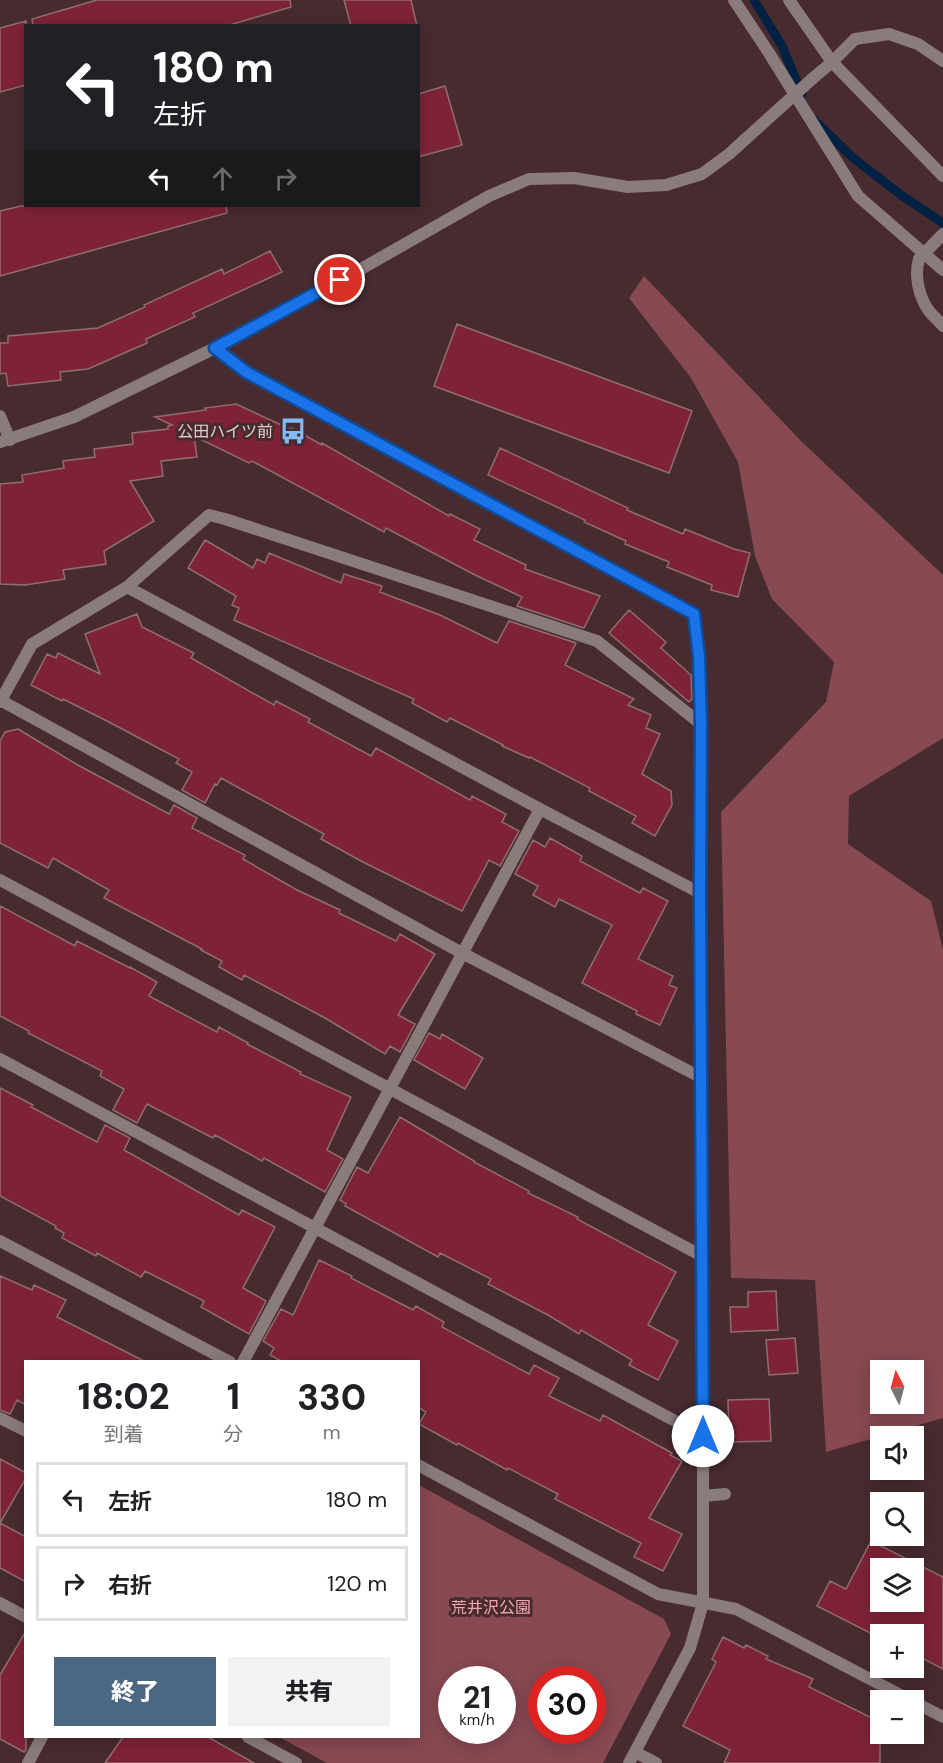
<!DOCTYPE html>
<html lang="ja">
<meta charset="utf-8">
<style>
body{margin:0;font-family:"DM Sans","Noto Sans JP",sans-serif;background:#f2f2f2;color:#202124;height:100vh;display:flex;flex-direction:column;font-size:22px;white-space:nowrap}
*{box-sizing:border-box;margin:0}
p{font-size:20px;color:#757577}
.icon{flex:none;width:33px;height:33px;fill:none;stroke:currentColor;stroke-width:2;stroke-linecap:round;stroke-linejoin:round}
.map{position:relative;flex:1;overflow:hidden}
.details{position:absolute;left:24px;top:1360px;width:396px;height:378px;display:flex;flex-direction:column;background:#fff;border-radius:0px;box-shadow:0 3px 15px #0003}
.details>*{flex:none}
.banner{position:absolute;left:24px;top:24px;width:396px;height:183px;border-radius:0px;box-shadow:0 3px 15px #0003;background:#202124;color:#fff;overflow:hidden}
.needle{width:39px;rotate:354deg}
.buttons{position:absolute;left:870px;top:1360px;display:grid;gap:12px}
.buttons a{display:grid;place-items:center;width:54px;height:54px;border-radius:0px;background:#fff;box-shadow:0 3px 15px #0003;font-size:30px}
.speed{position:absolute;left:438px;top:1666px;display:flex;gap:12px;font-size:30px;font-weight:700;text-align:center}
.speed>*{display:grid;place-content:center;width:78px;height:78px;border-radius:50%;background:#fff;box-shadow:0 3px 15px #0003;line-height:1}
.speed small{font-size:15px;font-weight:400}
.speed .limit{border:9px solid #d22;background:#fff;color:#111}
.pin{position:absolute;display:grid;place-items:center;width:51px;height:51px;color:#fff;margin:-26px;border:3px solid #fff;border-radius:50%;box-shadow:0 2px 6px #0007}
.me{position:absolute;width:66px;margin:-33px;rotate:0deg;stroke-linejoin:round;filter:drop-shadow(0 0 4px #0008)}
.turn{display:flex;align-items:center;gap:21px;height:126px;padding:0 30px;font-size:27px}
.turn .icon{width:78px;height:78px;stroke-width:2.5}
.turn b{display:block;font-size:42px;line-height:51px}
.lanes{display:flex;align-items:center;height:57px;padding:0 30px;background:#0003;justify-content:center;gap:30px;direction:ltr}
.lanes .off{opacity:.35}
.eta{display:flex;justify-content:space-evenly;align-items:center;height:102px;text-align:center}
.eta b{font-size:36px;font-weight:800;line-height:42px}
.primary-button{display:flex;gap:12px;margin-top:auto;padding:12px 30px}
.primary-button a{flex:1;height:69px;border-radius:0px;background:#4c6784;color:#fff;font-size:24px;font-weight:800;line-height:69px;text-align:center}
.primary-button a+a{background:#f2f2f2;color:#202124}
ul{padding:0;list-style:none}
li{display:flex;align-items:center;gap:18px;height:75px;margin:0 12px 9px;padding:0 18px;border:3px solid #e0e0e0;border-radius:0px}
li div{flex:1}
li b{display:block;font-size:22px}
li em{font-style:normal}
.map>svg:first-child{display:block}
.green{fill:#874952;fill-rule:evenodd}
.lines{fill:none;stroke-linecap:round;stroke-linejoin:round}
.stream{stroke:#002142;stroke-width:9}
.building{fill:#7e2337;stroke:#8f6e72;stroke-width:1.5;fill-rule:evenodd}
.minor{stroke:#8a7b7c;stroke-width:12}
.tertiary{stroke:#8a7b7c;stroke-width:12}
.minor-bridge{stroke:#8a7b7c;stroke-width:12}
.tertiary-bridge{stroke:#8a7b7c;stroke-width:12}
.route-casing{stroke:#114b97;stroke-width:15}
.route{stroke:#1a73e8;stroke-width:10}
.labels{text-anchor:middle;stroke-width:6;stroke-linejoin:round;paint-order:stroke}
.poi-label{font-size:16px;fill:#e0cdcf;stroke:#482b2f;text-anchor:end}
.park-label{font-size:16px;fill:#f5a6b0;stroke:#482b2f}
</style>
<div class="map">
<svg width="943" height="1763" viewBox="0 0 943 1763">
<rect width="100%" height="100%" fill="#482b2f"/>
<!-- green -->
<path class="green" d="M644 276 801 441 943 575V738L849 796 848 844 931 901 943 950V1418L826 1452 815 1280 731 1278 721 812 826 702 834 662 772 599 755 556 738 462 691 378 629 298ZM880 1371H914V1404H880Z
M419 1485 664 1619 671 1634 603 1763H327L279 1737H418ZM452 1680H502V1731H452ZM542 1680H592V1731H542Z"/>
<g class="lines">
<!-- stream -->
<path class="stream" d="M754 0 782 46 802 94
M814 120 852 157 901 195 943 223"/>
</g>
<!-- building -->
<path class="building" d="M97 0H290L291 7 226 26H33L32 19Z
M344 0H411L417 26H351Z
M26 21V85L0 92V28Z
M445 86 462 145 418 157V94Z
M21 206H226L227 213 0 276V211Z
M270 251 282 272 193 313 195 317 146 339 147 343 88 369 60 372 61 380 8 386 6 373 0 374V343H8V336L98 328 145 307 144 305 222 269 224 274Z
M457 324 692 411 669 473 434 386Z
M236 404 292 430V428L322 445V443L449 516 450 514 480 529 474 540 526 565 525 569 600 596 584 628 517 606 522 597 475 575 386 528 384 532 252 461 249 463 194 436 197 457 161 461 163 476 130 481 154 521 104 551 106 564 63 570 65 579 25 585 0 584V484L23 482 22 475 64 468 63 461 95 457 94 449 133 444 132 433 168 429V426L172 425 155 417 206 410 205 408Z
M500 448 628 508 627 510 683 534 685 529 734 549 750 553 738 597 711 590 712 585 667 567 669 562 625 544 626 541 584 522 585 520 488 475Z
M205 540 253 568 257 559 265 563 269 553 341 583 344 574 382 586 380 592 440 615 497 643 509 621 576 643 565 665 634 699 628 705 651 715 646 728 660 734 642 774 671 791 672 805 655 836 632 823 636 816 589 791 590 788 530 757 529 758 502 746 503 745 450 718 447 722 412 703 414 699 234 620 239 608 232 605 236 596 188 568Z
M629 610 666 642 661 648 691 675 692 699 689 702 609 633Z
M137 614 142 627 194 653 191 658 274 705 276 701 310 719 308 722 371 756 376 748 470 800 472 796 506 814 502 822 519 831 500 866 489 860 462 911 363 862 321 839 324 834 221 778 217 785 215 784 205 803 182 790 192 772 176 763 179 759 107 721 63 699 62 701 31 685 47 654 56 658 58 653 100 674 85 634Z
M18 729 76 764 169 814 174 805 197 818 192 828 245 855 243 859 297 890 340 910 339 913 396 941 400 934 435 954 398 1015 415 1024 400 1052 390 1046 385 1054 325 1018 244 975 242 980 219 967 222 961 201 950 202 949 104 898 109 890 53 858 48 868 0 843V741L5 732Z
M550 838 582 856 580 861 640 893 643 888 668 901 638 959 673 976 669 985 677 988 660 1025 636 1014 637 1011 582 983 612 925 559 899 555 907 533 895 538 886 515 874 533 840 545 847Z
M0 906 75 946 77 941 130 968V967L157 982 149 996 217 1032 219 1027 248 1043 247 1044 301 1072 300 1074 351 1097 327 1150 343 1159 325 1192 264 1158 262 1161 215 1135 213 1138 147 1104 137 1123 113 1110 124 1089 100 1076 102 1071 28 1033 29 1031 0 1016Z
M429 1033 440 1039 442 1034 483 1058 465 1089 414 1060Z
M0 1088 33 1105 31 1107 97 1142 105 1125 130 1138 124 1150 239 1215 242 1210 275 1227 243 1288 266 1301 249 1334 201 1307 204 1301 145 1271 141 1277 97 1253 96 1256 62 1238 64 1233 55 1228 56 1226 0 1196Z
M400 1117 474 1161V1162L529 1191 528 1193 578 1217 577 1219 676 1272 648 1325 678 1341 658 1380 629 1365 632 1360 581 1330 579 1334 548 1315 488 1284 491 1279 440 1253 438 1257 345 1206 346 1204 340 1200 357 1167 368 1173Z
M319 1260 352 1276 351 1278 413 1310 416 1306 444 1322 442 1327 529 1374 534 1365 559 1378 549 1396 600 1421 603 1415 672 1453 670 1455 682 1461 649 1518 682 1534 663 1571 634 1557 641 1543 555 1499 558 1494 508 1468 507 1470 458 1443 457 1445 419 1424 426 1412 418 1407V1362H283L270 1355 274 1348 263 1341 281 1309 293 1315Z
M0 1276 32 1290 34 1285 66 1300 57 1317 146 1362H26V1405L17 1400 10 1414 0 1410Z
M776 1291 778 1330 731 1332 730 1307H748V1292Z
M795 1338 798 1373 769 1375 766 1340Z
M769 1399 771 1441 729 1442 728 1400Z
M0 1459 26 1473V1478L0 1523 26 1537V1582L0 1568Z
M871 1541 943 1577V1669L914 1654V1635H880V1638L817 1606 830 1581 846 1589ZM880 1569H914V1602H880Z
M26 1631V1750L24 1752 0 1739V1675Z
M723 1637 744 1648 746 1645 768 1656 766 1659 813 1679 809 1687 880 1722V1763H724L730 1750 683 1726 716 1662 712 1659Z
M123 1737H208L254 1763H105Z"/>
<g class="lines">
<!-- minor -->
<path class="minor" d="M734 0 769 53 858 196 943 270
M789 0 832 62 855 39 889 34 918 44 943 61
M919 259C914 276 919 297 929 311 933 316 939 321 943 326
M215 348 246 372 694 614 699 657 701 724 700 893 703 1436V1603L690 1648 629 1763
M0 416 10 440
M127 587 540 809 700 893
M0 700 462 953 702 1078
M0 702 32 644 127 587 209 515 225 519 597 641 701 724
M0 880 702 1256
M0 1059 703 1436
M0 1241 230 1362
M243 1362 540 809
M0 1418 26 1431
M418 1465 658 1594 736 1609 912 1701
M703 1496 725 1494
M0 1603 26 1617
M914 1702 943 1717
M248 1737 296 1763
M635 1752 656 1763
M28 1763 42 1737"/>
<!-- tertiary -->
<path class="tertiary" d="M812 79 832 62 943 176
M0 442 74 417 215 348 361 269 489 196 529 179 574 178 628 187 666 185 702 174 729 154 781 107"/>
<!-- minor-bridge -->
<path class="minor-bridge" d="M919 259 943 234"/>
<!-- tertiary-bridge -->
<path class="tertiary-bridge" d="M781 107 812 79"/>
</g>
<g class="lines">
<!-- route casing -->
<g class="route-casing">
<path id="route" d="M340 280 215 348 246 372 694 614 699 657 701 724 700 893 703 1436"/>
</g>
<!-- route -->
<use href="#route" class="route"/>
</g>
<!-- icons -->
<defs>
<g id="bus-bare" transform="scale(2.07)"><path d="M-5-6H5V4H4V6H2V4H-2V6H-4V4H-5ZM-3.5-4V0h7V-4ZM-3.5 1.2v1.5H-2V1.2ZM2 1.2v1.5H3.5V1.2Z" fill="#81bcfa" stroke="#482b2f" stroke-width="2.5" paint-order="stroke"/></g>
</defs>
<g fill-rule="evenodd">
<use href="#bus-bare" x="293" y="431"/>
</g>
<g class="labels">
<!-- poi labels -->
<g class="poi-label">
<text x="273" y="437">公田ハイツ前</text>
</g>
<!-- park labels -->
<g class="park-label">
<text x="491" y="1613">荒井沢公園</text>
</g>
</g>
</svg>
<div class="buttons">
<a><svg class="needle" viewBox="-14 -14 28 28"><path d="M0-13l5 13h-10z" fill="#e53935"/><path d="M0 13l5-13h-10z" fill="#757577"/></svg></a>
<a><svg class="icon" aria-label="sound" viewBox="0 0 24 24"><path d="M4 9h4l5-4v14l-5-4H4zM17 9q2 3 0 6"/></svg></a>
<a><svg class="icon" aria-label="search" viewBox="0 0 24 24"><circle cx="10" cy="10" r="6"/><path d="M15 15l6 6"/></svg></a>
<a><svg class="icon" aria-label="layers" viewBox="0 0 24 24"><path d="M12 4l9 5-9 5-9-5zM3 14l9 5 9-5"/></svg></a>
<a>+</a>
<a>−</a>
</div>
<div class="speed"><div>21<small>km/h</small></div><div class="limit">30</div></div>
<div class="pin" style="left:340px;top:280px;background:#d93025"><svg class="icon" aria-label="arrive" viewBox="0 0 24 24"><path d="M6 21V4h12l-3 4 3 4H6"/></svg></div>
<svg class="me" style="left:703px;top:1436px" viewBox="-20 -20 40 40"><circle r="19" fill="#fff"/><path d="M0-13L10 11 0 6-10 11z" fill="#1a73e8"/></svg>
<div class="banner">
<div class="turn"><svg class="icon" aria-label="left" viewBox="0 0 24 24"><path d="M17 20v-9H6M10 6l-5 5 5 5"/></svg><div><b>180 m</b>左折</div></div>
<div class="lanes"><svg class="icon" aria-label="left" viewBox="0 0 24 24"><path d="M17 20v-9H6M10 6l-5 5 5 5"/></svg><svg class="icon off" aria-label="ahead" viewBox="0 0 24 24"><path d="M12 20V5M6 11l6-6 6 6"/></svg><svg class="icon off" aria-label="right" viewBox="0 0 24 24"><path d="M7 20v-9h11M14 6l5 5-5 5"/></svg></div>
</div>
<section class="details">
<div class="eta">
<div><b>18:02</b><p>到着</p></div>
<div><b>1</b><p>分</p></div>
<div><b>330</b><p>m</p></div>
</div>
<ul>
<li><svg class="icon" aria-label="left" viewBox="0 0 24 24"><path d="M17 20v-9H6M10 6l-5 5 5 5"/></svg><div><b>左折</b></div><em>180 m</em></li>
<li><svg class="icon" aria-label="right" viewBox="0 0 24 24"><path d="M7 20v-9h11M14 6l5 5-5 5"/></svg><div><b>右折</b></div><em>120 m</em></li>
</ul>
<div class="primary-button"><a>終了</a><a>共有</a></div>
</section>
</div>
